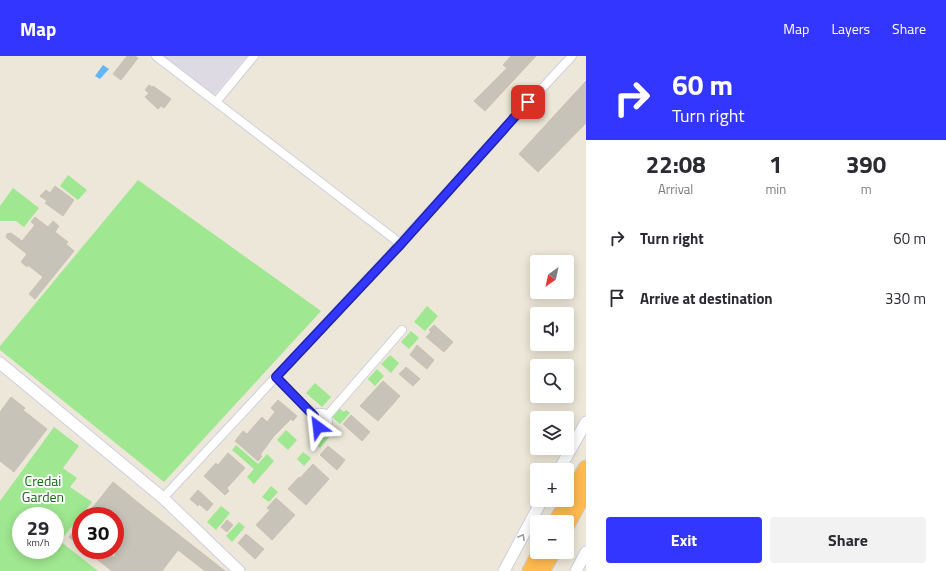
<!DOCTYPE html>
<meta charset="utf-8">
<style>
body{margin:0;font-family:"Titillium Web",sans-serif;background:#f2f2f3;color:#2b2b33;height:100vh;display:flex;flex-direction:column;font-size:15px;white-space:nowrap}
*{box-sizing:border-box;margin:0}
p{font-size:13px;color:#7c7c81}
.icon{flex:none;width:22px;height:22px;fill:none;stroke:currentColor;stroke-width:2;stroke-linecap:round;stroke-linejoin:round}
.map{position:relative;flex:1;overflow:hidden}
.side{display:flex;flex-direction:column;background:#fff;width:360px}
.side>*{flex:none}
.banner{background:#3236ff;color:#fff;overflow:hidden}
.needle{width:26px;rotate:213deg}
.fabs{position:absolute;left:530px;top:199px;display:grid;gap:8px}
.fabs a{display:grid;place-items:center;width:44px;height:44px;border-radius:4px;background:#fff;box-shadow:0 2px 10px #0003;font-size:20px}
.speed{position:absolute;left:12px;top:451px;display:flex;gap:8px;font-size:20px;font-weight:700;text-align:center}
.speed>*{display:grid;place-content:center;width:52px;height:52px;border-radius:50%;background:#fff;box-shadow:0 2px 10px #0003;line-height:1}
.speed small{font-size:10px;font-weight:400}
.speed .limit{border:6px solid #d22;background:#fff;color:#111}
.pin{position:absolute;display:grid;place-items:center;width:34px;height:34px;color:#fff;margin:-17px;border-radius:8px;box-shadow:0 2px 6px #0006}
.me{position:absolute;width:44px;margin:-22px;rotate:330deg;stroke-linejoin:round;filter:drop-shadow(0 0 3px #0008)}
.turn{display:flex;align-items:center;gap:14px;height:84px;padding:0 20px;font-size:18px}
.turn .icon{width:52px;height:52px;stroke-width:2.5}
.turn b{display:block;font-size:28px;line-height:34px}
.eta{display:flex;justify-content:space-evenly;align-items:center;height:68px;text-align:center}
.eta b{font-size:24px;font-weight:700;line-height:28px}
.cta{display:flex;gap:8px;margin-top:auto;padding:8px 20px}
.cta a{flex:1;height:46px;border-radius:4px;background:#3236ff;color:#fff;font-size:16px;font-weight:700;line-height:46px;text-align:center}
.cta a+a{background:#f2f2f3;color:#2b2b33}
ul{padding:0;list-style:none}
li{display:flex;align-items:center;gap:12px;height:60px;padding:0 20px}
li div{flex:1}
li b{display:block;font-size:15px}
li em{font-style:normal}
header{display:flex;align-items:center;gap:24px;box-sizing:border-box;height:56px;padding:0 20px;background:#3236ff;color:#fff}
header strong{font-size:19px}
nav{display:flex;gap:22px;margin-inline-start:auto;font-size:14px}
main{display:flex;flex:1;min-height:0}
.map>svg:first-child{display:block}
.industrial{fill:#dedae3}
.green{fill:#9fe790;fill-rule:evenodd}
.water{fill:#62b6f7}
.building{fill:#c7c3b8;stroke:#c7c3b2}
.lines{fill:none;stroke-linecap:round;stroke-linejoin:round}
.street-casing{stroke:#cecee3;stroke-width:10}
.secondary-casing{stroke:#cecee3;stroke-width:13}
.highway-casing{stroke:#cbcbcb;stroke-width:17}
.street{stroke:#fff;stroke-width:8}
.secondary{stroke:#fff;stroke-width:11}
.highway{stroke:#ffba50;stroke-width:15}
.oneway{stroke:#9e9e9e}
.route-casing{stroke:#2023a6;stroke-width:10}
.route{stroke:#3236ff;stroke-width:7}
.labels{text-anchor:middle;stroke-width:4;stroke-linejoin:round;paint-order:stroke}
.park-label{font-size:14px;fill:#176914;stroke:#fff}
</style>
<header>
<strong>Map</strong>
<nav><a>Map</a><a>Layers</a><a>Share</a></nav>
</header>
<main>
<div class="map">
<svg width="586" height="515" viewBox="0 0 586 515">
<rect width="100%" height="100%" fill="#ece7d8"/>
<!-- industrial -->
<path class="industrial" d="M164 0H247L214 39Z"/>
<!-- green -->
<path class="green" d="M68 119 87 134 78 144 60 130Z
M138 124 321 255 164 426 0 294V290Z
M13 132 39 152 24 171 16 165H0V150Z
M427 250 438 260 425 275 414 266Z
M411 275 419 282 409 293 401 286Z
M390 299 399 307 391 317 381 308Z
M377 313 384 320 375 330 368 323Z
M315 327 331 341 322 351 306 337Z
M339 352 344 356 346 354 350 357 340 368 332 361Z
M54 371 79 390 63 412 77 422 70 431 92 446 60 485 98 515H0V445ZM21 460H55V494H21Z
M286 374 297 384 288 394 277 384Z
M328 378 330 380 320 392 311 384 315 379Z
M236 389 258 408 267 398 274 405 254 428 247 421 254 413 232 394Z
M303 396 311 402 304 410 297 403Z
M271 430 278 436 269 446 262 441Z
M221 450 230 457 216 474 207 466Z
M239 466 245 471 232 486 226 480Z"/>
<!-- water -->
<path class="water" d="M103 9 109 13 100 23 95 20Z"/>
<!-- building -->
<path class="building" d="M127 0H135L138 2 121 24 113 18Z
M511 0H536L485 55 474 45 507 12 503 9Z
M586 25V67L538 116 519 98Z
M149 29 152 31 153 30 171 43 164 52 161 50 158 53 145 41 149 37 145 34Z
M55 130 74 144 63 160 45 147 47 145 40 140 46 134 50 137Z
M35 161 48 171 53 165 59 170 55 176 68 186 66 188 74 195 35 243 29 238 43 221 28 209 27 211 21 206 27 198 8 183 6 181 7 178 11 177 22 185 35 169 31 166Z
M434 269 453 286 444 296 426 281 431 276 429 274Z
M417 289 434 304 427 313 410 299Z
M406 311 420 323 413 330 399 318Z
M383 325 400 340 378 365 360 350Z
M11 341 25 352 23 354 47 373 14 416 0 405V356Z
M278 344 297 360 293 365 291 363 274 380 260 399 262 400 258 405 235 385 243 375 247 378 262 361 267 366 275 356 271 352Z
M351 359 370 376 362 385 343 368Z
M328 390 345 404 337 414 320 399Z
M228 397 245 412 227 432 229 435 225 439 204 420 216 407 218 409Z
M313 408 329 423 306 449 288 433 299 421 300 422Z
M113 426 146 453 225 515H205L178 494 162 515H112L85 494H105L115 502V460H86Z
M198 434 213 448 207 455 199 448 198 450 190 443Z
M276 442 295 459 272 484 256 469 270 454 267 452Z
M227 464 233 469 227 476 221 471Z
M81 467V491L69 481Z
M246 478 264 493 255 503 238 487Z"/>
<g class="lines">
<!-- street casing -->
<g class="street-casing">
<path id="street" d="M156 0 401 188
M216 46 254 0
M276 321 314 360 313 366 318 371H324L328 366 327 360 323 357H318L314 360
M327 360 402 274
M163 442 398 190 507 70 572 0"/>
</g>
<!-- secondary casing -->
<g class="secondary-casing">
<path id="secondary" d="M0 307 163 442 239 515
M559 414 586 366
M504 515 542 444
M576 515 586 496"/>
</g>
<!-- highway casing -->
<g class="highway-casing">
<path id="highway" d="M556 466 586 412
M567 469 586 434
M530 515 540 496
M542 515 553 496"/>
</g>
<!-- street -->
<use href="#street" class="street"/>
<!-- secondary -->
<use href="#secondary" class="secondary"/>
<!-- highway -->
<use href="#highway" class="highway"/>
</g>
<!-- one-way arrows -->
<defs><path id="oneway-chevron" d="M-2-3.5L2.5 0L-2 3.5" fill="none" stroke-width="1.6" stroke-linecap="round" stroke-linejoin="round"/></defs>
<use class="oneway" href="#oneway-chevron" transform="translate(522 481) rotate(-61)"/>
<g class="lines">
<!-- route casing -->
<g class="route-casing">
<path id="route" d="M318 371 313 366 314 360 276 321 401 188 528 46"/>
</g>
<!-- route -->
<use href="#route" class="route"/>
</g>
<g class="labels">
<!-- park labels -->
<g class="park-label">
<text x="43" y="430">Credai<tspan x="43" dy="16">Garden</tspan></text>
</g>
</g>
</svg>
<div class="fabs">
<a><svg class="needle" viewBox="-14 -14 28 28"><path d="M0-13l5 13h-10z" fill="#e53935"/><path d="M0 13l5-13h-10z" fill="#7c7c81"/></svg></a>
<a><svg class="icon" aria-label="sound" viewBox="0 0 24 24"><path d="M4 9h4l5-4v14l-5-4H4zM17 9q2 3 0 6"/></svg></a>
<a><svg class="icon" aria-label="search" viewBox="0 0 24 24"><circle cx="10" cy="10" r="6"/><path d="M15 15l6 6"/></svg></a>
<a><svg class="icon" aria-label="layers" viewBox="0 0 24 24"><path d="M12 4l9 5-9 5-9-5zM3 14l9 5 9-5"/></svg></a>
<a>+</a>
<a>−</a>
</div>
<div class="speed"><div>29<small>km/h</small></div><div class="limit">30</div></div>
<div class="pin" style="left:528px;top:46px;background:#d93025"><svg class="icon" aria-label="arrive" viewBox="0 0 24 24"><path d="M6 21V4h12l-3 4 3 4H6"/></svg></div>
<svg class="me" style="left:318px;top:371px" viewBox="-20 -20 40 40"><path d="M0-17L14 15 0 8-14 15z" fill="#3236ff" stroke="#fff" stroke-width="4"/></svg>
</div>
<section class="side">
<div class="banner">
<div class="turn"><svg class="icon" aria-label="right" viewBox="0 0 24 24"><path d="M7 20v-9h11M14 6l5 5-5 5"/></svg><div><b>60 m</b>Turn right</div></div>
</div>
<div class="eta">
<div><b>22:08</b><p>Arrival</p></div>
<div><b>1</b><p>min</p></div>
<div><b>390</b><p>m</p></div>
</div>
<ul>
<li><svg class="icon" aria-label="right" viewBox="0 0 24 24"><path d="M7 20v-9h11M14 6l5 5-5 5"/></svg><div><b>Turn right</b></div><em>60 m</em></li>
<li><svg class="icon" aria-label="arrive" viewBox="0 0 24 24"><path d="M6 21V4h12l-3 4 3 4H6"/></svg><div><b>Arrive at destination</b></div><em>330 m</em></li>
</ul>
<div class="cta"><a>Exit</a><a>Share</a></div>
</section>
</main>
